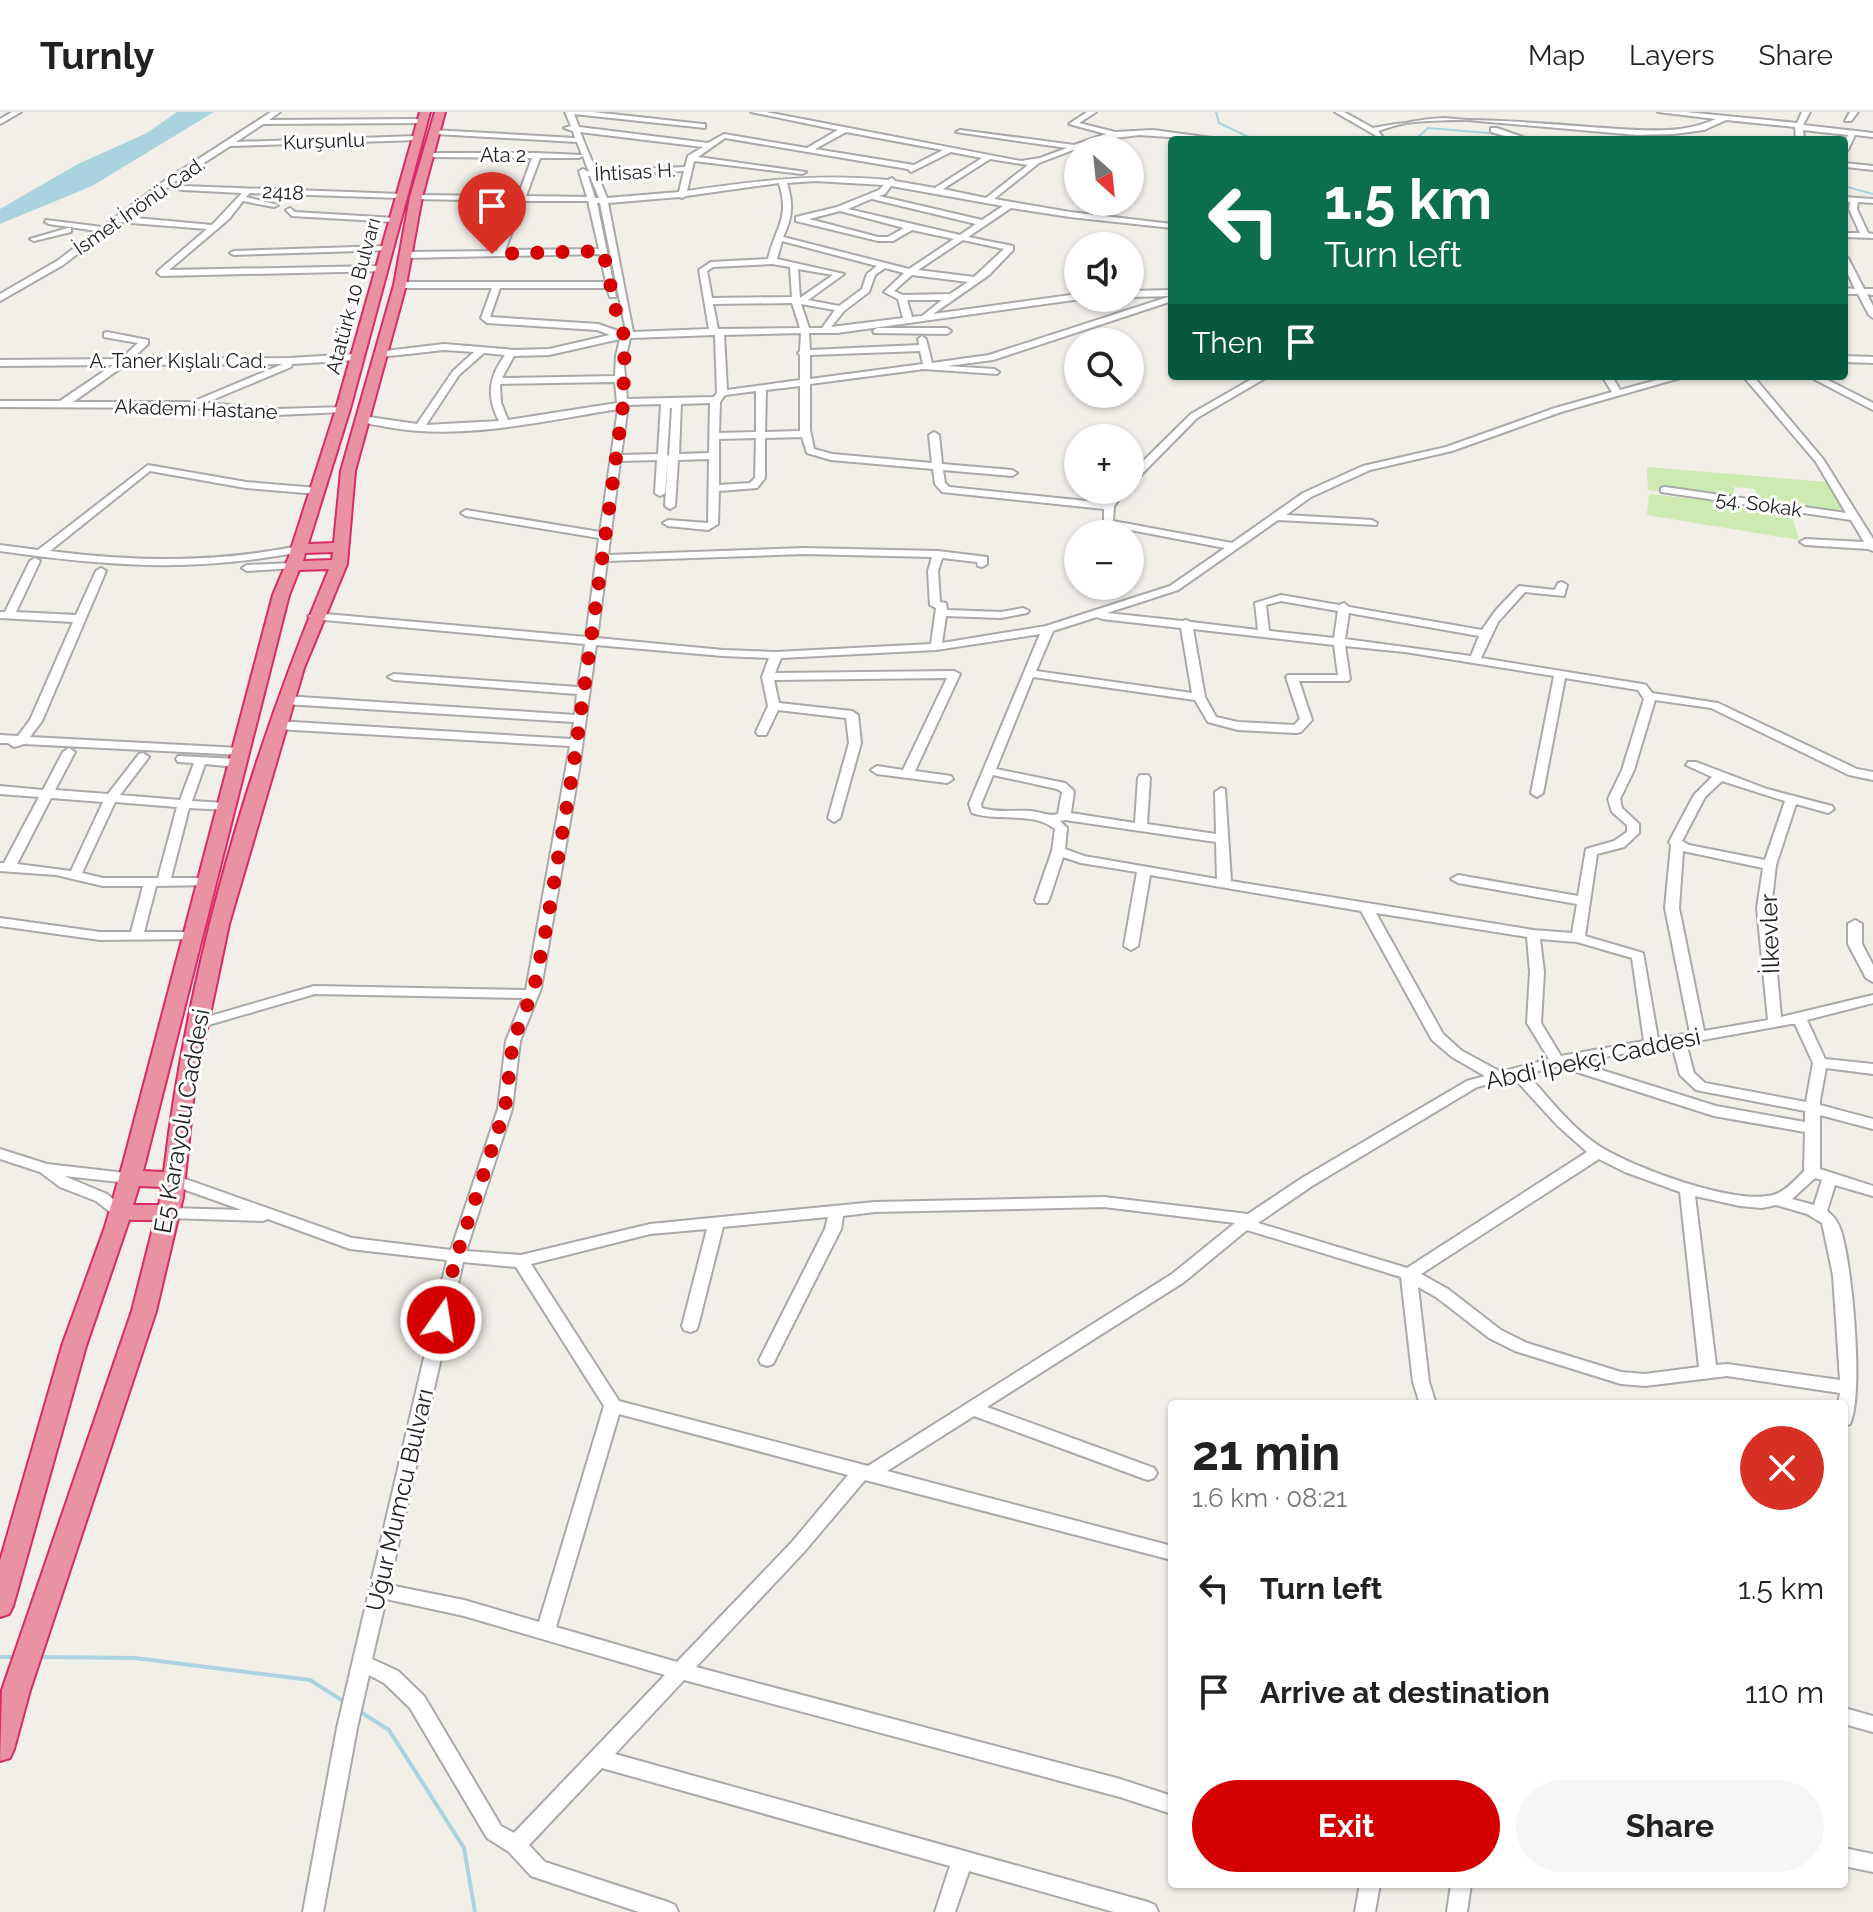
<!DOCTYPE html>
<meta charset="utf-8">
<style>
body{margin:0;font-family:Raleway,sans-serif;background:#f6f6f6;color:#222;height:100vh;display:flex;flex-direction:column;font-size:30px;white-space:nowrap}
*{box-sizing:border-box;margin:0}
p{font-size:26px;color:#767676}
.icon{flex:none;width:44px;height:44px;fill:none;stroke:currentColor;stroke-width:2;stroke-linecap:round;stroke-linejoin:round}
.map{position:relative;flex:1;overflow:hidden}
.sheet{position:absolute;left:1168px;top:1288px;width:680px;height:488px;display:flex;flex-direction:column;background:#fff;border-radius:8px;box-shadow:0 2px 6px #0004}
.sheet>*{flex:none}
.banner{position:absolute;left:1168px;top:24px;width:680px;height:244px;border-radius:8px;box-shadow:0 2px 6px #0004;background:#0b6e4f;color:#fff;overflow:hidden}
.needle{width:52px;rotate:153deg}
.controls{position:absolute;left:1064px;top:24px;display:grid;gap:16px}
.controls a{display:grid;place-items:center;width:80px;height:80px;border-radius:50%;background:#fff;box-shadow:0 2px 6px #0004;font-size:40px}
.pin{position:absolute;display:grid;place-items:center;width:68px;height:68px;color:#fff;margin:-82px -34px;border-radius:50% 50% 50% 0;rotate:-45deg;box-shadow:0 0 8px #0007}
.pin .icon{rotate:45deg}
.me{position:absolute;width:88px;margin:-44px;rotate:13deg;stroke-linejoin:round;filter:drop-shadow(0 0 6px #0008)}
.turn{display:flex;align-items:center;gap:28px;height:168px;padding:0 24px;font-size:36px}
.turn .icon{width:104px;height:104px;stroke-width:2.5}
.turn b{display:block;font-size:56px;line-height:68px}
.then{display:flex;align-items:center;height:76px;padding:0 24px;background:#0003;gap:16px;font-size:30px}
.round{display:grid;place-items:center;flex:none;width:84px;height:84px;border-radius:42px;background:#f6f6f6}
.head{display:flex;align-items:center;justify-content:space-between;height:136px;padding:0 24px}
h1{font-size:48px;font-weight:700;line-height:60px}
.action{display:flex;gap:16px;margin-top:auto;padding:16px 24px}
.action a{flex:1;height:92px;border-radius:48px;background:#d40000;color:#fff;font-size:32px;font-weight:700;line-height:92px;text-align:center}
.action a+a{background:#f6f6f6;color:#222}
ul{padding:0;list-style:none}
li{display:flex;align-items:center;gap:24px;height:104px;padding:0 24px}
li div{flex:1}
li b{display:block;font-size:30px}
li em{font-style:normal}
header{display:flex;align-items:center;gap:48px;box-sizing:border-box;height:112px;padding:0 40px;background:#fff;border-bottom:2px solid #e0e0e0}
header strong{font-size:38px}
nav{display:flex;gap:44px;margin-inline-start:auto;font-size:28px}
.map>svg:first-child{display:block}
.grass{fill:#cdebb0}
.water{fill:#aad3df}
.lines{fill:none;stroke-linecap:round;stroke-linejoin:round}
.stream-far1{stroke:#aad3df;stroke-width:2}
.stream{stroke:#aad3df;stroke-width:4}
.minor-casing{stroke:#a9a9a9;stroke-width:4}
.highway-casing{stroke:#dc2a67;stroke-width:4}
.minor{fill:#fff;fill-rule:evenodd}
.highway{fill:#e892a2;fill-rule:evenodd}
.route{stroke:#d40000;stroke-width:14;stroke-dasharray:0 25.2}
.labels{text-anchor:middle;stroke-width:6;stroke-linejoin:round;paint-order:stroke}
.far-street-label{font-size:20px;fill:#222;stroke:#fff}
.street-label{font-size:24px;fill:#222;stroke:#fff}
</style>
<header>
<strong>Turnly</strong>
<nav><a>Map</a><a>Layers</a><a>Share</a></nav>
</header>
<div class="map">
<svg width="1873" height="1800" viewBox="0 0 1873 1800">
<rect width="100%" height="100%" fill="#f2efe9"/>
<!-- grass -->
<path class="grass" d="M1647 355 1827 370 1843 400 1756 389 1755 377 1734 375V386L1648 378Z
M1649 382 1790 397 1799 428 1647 403Z"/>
<!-- water -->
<path class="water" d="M177 0H214L92 74 0 112V97L78 52 147 21Z"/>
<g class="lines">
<!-- stream-far1 -->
<path class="stream-far1" d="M1216 0 1219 11 1255 28
M1415 28 1428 16 1500 22
M1844 74 1873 82"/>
<!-- stream -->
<path class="stream" d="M0 1545H14
M37 1545 135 1546 310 1568 346 1591
M359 1599 389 1618 464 1736 475 1800"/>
<!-- minor casing -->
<g class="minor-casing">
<path id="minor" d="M12 0H21L0 12V7Z
M271 0H280L269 8 422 7 426 9 422 11 263 12 236 30 418 24 422 26 418 28 230 34 173 71 183 74 402 82 406 84 402 86 250 81 246 85 278 93 274 95 243 89 229 107 169 158 381 154 384 155V159L161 164 157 161 158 159 207 117 119 110 63 153 0 189V182L57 149 97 119 49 112 45 110 46 108 102 115 163 70ZM168 75 183 78 242 81 212 113 125 105Z
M565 0H593L702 12H705V16L574 2 579 15 708 31 724 22 807 36 838 18 751 0H766L1021 49 1040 46 1067 36 956 20 960 18 1074 33 1106 22 1069 12 1087 0H1096L1079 11 1115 20 1153 18 1212 26 1213 28 1139 23 1099 28 1039 51 994 87 1070 100 1172 112V116L1070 105 1011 96 968 125 1013 134V138L989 163 933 202 1078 182V186L1081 187 837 221H809L810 238 919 233 918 227 922 224 926 227 932 251 989 243 1171 184 1130 185V179L1172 178V189L993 248 947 254 994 257 999 260 997 262 924 257 810 272V318L814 337 832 342 932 351 929 323 934 320 939 323 942 352 1012 358 1017 361 1012 364 943 358 945 371 949 375 1106 391 1116 378H1126L1114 394 1113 409 1232 431 1303 381 1363 354 1446 335 1555 296 1612 280 1602 264H1612L1620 278 1672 264H1687L1561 300 1452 339 1370 358 1311 385 1286 403 1372 408 1377 411 1376 413 1278 408 1178 478 1107 501 1182 509 1186 508 1191 510 1258 518 1255 491 1281 483 1339 493 1344 491 1349 495 1482 518 1496 498 1519 474 1555 478 1558 471 1562 470 1567 473 1564 484 1525 480 1498 510 1481 546 1642 572 1646 573 1652 581 1718 591 1857 657 1873 660V668L1849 663 1711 596 1655 588 1634 658 1620 687 1622 696 1639 712V721L1624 735 1597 742 1585 824 1643 841 1658 927 1690 921 1665 796 1671 733 1669 730 1694 683 1712 665 1686 653 1688 650H1696L1767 677 1832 694 1834 697 1828 701 1796 692 1776 753 1771 796 1781 905 1873 883V891L1807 908 1825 947 1873 952V962L1826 956 1820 988V993L1873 1007V1017L1820 1003V1057L1873 1074V1084L1835 1073 1827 1099C1834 1104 1838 1110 1841 1119 1852 1152 1864 1282 1850 1312L1844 1314V1292H1838L1840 1281 1727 1264 1645 1274 1621 1272 1515 1239 1489 1226 1436 1185 1418 1175 1429 1270 1436 1292H1420L1413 1270 1401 1165 1247 1118 1184 1170 987 1295 1154 1356 1157 1361 1154 1366 1148 1368 1142 1366 974 1304 887 1359 1172 1434V1448L865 1368 804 1440 696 1555 1120 1667 1172 1684V1702L1120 1685 684 1568 615 1642 1148 1790 1155 1793 1158 1800H1114L969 1759 955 1800H935L950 1754 602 1656 529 1733 545 1750 668 1790 675 1793 678 1800H639L531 1764 509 1740 487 1726 410 1596 384 1571 369 1563 357 1616 323 1800H303L337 1616 447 1148 350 1137 268 1107 262 1109 168 1106 163 1105 160 1101 163 1097 168 1096 242 1098 169 1072 166 1068 169 1064 174 1063 352 1126 451 1138 498 997 506 929 523 886 315 882 198 916 191 912 193 909 314 874 526 878 570 634 277 617 271 613 277 609 571 627 574 610 285 592 279 588 285 584 575 603 577 582 394 568 388 565 394 562 578 575 585 532 314 507 308 504 314 501 586 525 599 426 466 404 461 401 466 398 600 420 618 297C543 309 463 329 387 315 377 313 366 312 357 307L362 304 417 312 453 259 474 240 444 238 380 245 377 244V240L444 232 515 238 549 237 610 223 597 218 487 211 481 206 492 176H400L396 173 400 170H606L600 142 405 146 401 143 405 140 497 139 516 89 416 87 412 85 416 83 518 84 532 46 428 45 424 43 425 41H537L582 43 577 30 435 22 431 20 432 18 575 26 573 19 564 16 571 14ZM580 20 703 35 688 44 685 55 596 59ZM846 20 943 38 914 53 815 37ZM725 26 908 57 911 60 951 40 982 46 935 76 895 69 892 66 888 68C819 61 755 69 687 79L694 49 802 62 806 60 698 45ZM583 44 589 60 583 57 579 59 587 85 526 84 540 46H579ZM990 47 1028 53 986 86 943 77ZM684 59 679 80 607 86 598 64ZM588 64H590L599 86H595ZM815 69 884 73 879 78 837 95 796 105V109L878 129H893L912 118 954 127 909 157 783 125C793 105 793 91 787 71ZM779 71C790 107 776 114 768 147L711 150 699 158 709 217 633 220 608 91 679 85 682 86 686 84ZM891 74 1003 94 982 108 879 84 885 82ZM871 87H872L976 112 960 123 848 97ZM524 89H588L599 137 505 138ZM597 91H600L626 219 624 221 598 212 490 205 500 176H607L610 185H616ZM840 99 904 116 888 125H878L809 107ZM963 128 1004 137 974 165 918 158ZM782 129 877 154 867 162 862 177 839 194 808 188 844 162 777 147ZM772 152 790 155 792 185 712 186 707 159 713 155ZM885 156 904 161 884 180 898 187 903 206 831 215 844 199 869 180 875 163ZM798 157 833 163 800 186ZM912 163 968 170 950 182 903 183 894 179ZM907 188H942L922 204 912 205ZM792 191 800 216 718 217 713 192ZM801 192 835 198 822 216H809ZM801 221 800 239 798 241 800 243V268L727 278 724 223ZM715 223 717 281 714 285 627 287 624 254 630 226ZM620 227 616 244 615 264 502 266 514 244 549 243ZM920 239 923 252 810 267V243ZM484 241 505 243C489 265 486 284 499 309L426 313 459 263ZM615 270 617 291 508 308 501 291 500 272ZM800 274V319L765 320 766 278ZM756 279V320L719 321 720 290 725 283ZM710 291 709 341 679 342 681 292ZM661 292 658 342 621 343 628 293ZM670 296H672L669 344 667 343ZM802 325 807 341 831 348 933 357 935 372 942 380 1104 397V413L1225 436 1170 474 1046 514 942 531 946 504 1001 506 1027 501 1029 499 1023 496 1001 500 947 498 946 491 940 490 938 459 942 446 977 450 978 454 982 455 987 452V445L938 439 804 436 608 443 620 349 657 348 655 381 660 384 665 381 668 346 665 394 670 397 675 394 678 348 709 347 708 411 668 408 663 411 668 414 708 418 718 412 719 379 757 376 765 366V326ZM756 326 755 366 750 371 719 373V327ZM804 442 932 445 928 459 930 493 936 496 931 532 776 540 723 538 597 526 607 449ZM1281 489 1338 499 1334 526 1269 519 1266 493ZM1349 501 1479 524 1471 544 1345 527ZM1097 505 1102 507 1181 516 1192 581 1036 559 1053 519ZM1193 517 1334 533 1338 563H1288L1286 565 1300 607 1294 613 1238 610 1216 605 1205 585ZM1040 522 969 692 972 701C999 710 1033 699 1055 717L1052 739 1035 788 1037 791H1047L1049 788 1063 745 1081 751 1137 760 1124 834 1131 838 1138 834 1150 763 1361 799 1432 928 1452 945 1485 964 1467 969 1302 1066 1248 1102 1104 1085 875 1090 650 1112 521 1143 466 1139 512 997 520 929 541 876 579 657 596 533 723 544 769 546 762 565 768 594 756 620 758 623H766L778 598 846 606 849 631 828 706 834 710 840 706 861 631 858 603 852 599 779 591 774 568 947 566 903 658 877 654 871 658 877 662 947 671 953 667 951 664 915 659 960 562 954 559 775 561 781 546 936 538ZM1345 534 1405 540 1554 564 1531 681 1537 685 1543 681 1565 566 1638 578 1644 587 1622 658 1608 687 1612 700 1627 713V720L1614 729 1586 737 1578 784 1458 763 1451 767 1458 771 1577 792 1572 821 1533 818 1231 769 1225 677 1221 676 1215 680 1216 722 1147 712 1150 666 1148 663H1140L1138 666 1135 711 1071 701 1074 679 1065 671 996 657 1033 565 1195 588 1208 610 1238 618 1297 621 1301 620 1312 608 1299 569H1348L1350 567ZM993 663 1057 677 1062 680 1058 702C1049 705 1041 700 1031 699 1014 698 998 701 982 696L981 692ZM1722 669 1785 689 1765 748 1689 733 1682 729 1705 685ZM1065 708 1216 730 1217 767 1084 744 1065 737 1067 716 1060 709ZM1683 739 1763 756 1757 796 1768 908 1704 919 1679 796ZM1376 801 1527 825 1530 860 1527 911 1549 947 1501 960 1462 939 1443 922ZM1540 827 1577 830 1632 846 1644 929 1561 944 1541 911 1544 860ZM1791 912H1795L1813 951 1806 990 1705 971 1694 961 1686 931ZM1672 933 1680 963 1696 978 1805 999V1010L1716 994 1576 950ZM1558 954 1714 1004 1805 1020 1804 1059C1796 1067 1787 1078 1776 1082 1739 1096 1628 1054 1596 1032 1569 1013 1549 986 1527 962ZM1514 966 1557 1013 1587 1040 1407 1156 1258 1111 1312 1074 1477 975ZM1599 1047 1625 1060 1680 1080 1699 1255 1645 1262 1621 1260 1527 1231 1501 1218 1448 1177 1421 1162ZM1815 1066 1822 1068 1814 1093 1792 1087ZM1695 1084 1740 1094 1762 1096 1776 1093 1807 1102 1822 1111 1833 1163 1840 1268 1727 1252 1716 1253ZM1104 1095 1235 1111 1172 1162 868 1354 619 1289 531 1152 650 1122 707 1117 682 1214 684 1218 690 1220 696 1218 698 1214 723 1115 828 1105 825 1117 759 1248 761 1252 767 1254 773 1252 775 1248 841 1117 843 1104 875 1100ZM463 1150 516 1155 604 1294 539 1510 464 1488 389 1473ZM619 1302 848 1363 792 1430 677 1550 556 1515ZM386 1487 464 1504 665 1563 514 1721 501 1714 424 1584 398 1559 372 1547Z
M1335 0H1344L1373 16C1451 0 1538 12 1619 17 1651 19 1686 21 1716 7L1658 0H1685L1797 11 1802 0H1810L1803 13 1873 21V25L1855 23 1848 38 1844 40V31L1848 23 1803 18 1804 28H1796L1795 15 1726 8 1704 18 1674 22 1637 23 1444 6C1421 7 1400 11 1378 19L1385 28H1377L1375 23Z
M1850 0H1858L1851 9H1845Z
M1491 16H1497L1531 28H1519L1491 20Z
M1844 51 1873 54V58L1846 55Z
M1844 85 1873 87V91L1858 90 1857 97 1868 121 1873 122V126L1844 125V121H1860L1849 97 1850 90 1844 89Z
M290 96 295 100 395 106 399 108 395 110 292 104 286 98Z
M68 116H71V120L34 129 30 127Z
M387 134 391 136 390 138 234 143 230 141 234 139Z
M1844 143 1848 146 1864 177H1873V183L1867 182 1873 194V206L1869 203 1858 182H1844V176L1855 177 1844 154Z
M877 216H947L951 219 947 222 874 221 873 219Z
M107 220 148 228V232L132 247 289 246 357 242 362 245 357 248 292 252 291 255 205 291 277 297 346 295 348 297 343 300 277 303 192 296 0 295V289H60L113 253 0 254V248L121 247 138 231 104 225V221ZM283 252 192 290H73L125 253Z
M1844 244 1873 245V251L1844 250Z
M1257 264H1269L1197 306 1134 370 1130 371V362L1191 302Z
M1743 264H1753L1823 347 1873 427V439L1868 437 1805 433 1800 430 1805 427 1864 430 1851 408 1661 380V376L1665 375 1846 401 1816 350Z
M1808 264H1820L1873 291V298Z
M148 353 246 370 318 376 323 379 318 382 246 376 150 359 50 439C136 450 213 451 299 434L304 437 299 440C191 461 107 454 0 439V433L38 438Z
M35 446 40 449 16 500 76 503 96 459 101 456 106 459 42 609 30 625 240 636 244 637 246 640 244 643 24 632 14 635 8 631H0V623L18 624 30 608 73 510 0 506V500H5L30 449Z
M293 451 297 452V456L247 459 242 456 247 453Z
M69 636 75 640 55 678 108 682 139 642 143 641 149 645 120 683 180 688 194 651 178 650 176 647 178 644 237 647 243 651 237 655 205 652 192 689 225 691 231 695 229 698 189 696 171 766H204L209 767 211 770 209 773 156 774 144 820H191L196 821 198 824 196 827 100 828 0 814V806L100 820H131L143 774H103L56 763 0 759V751H4L39 685 0 682V674L43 678 63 640ZM51 686 103 690 71 759 17 752ZM115 690 177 695 158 766H103L82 761Z
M1855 808 1862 812V832L1873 853V870L1866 866 1848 832V812Z
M0 1037 47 1052 134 1062 137 1066 134 1070 129 1071 64 1064 107 1082 128 1100 125 1104H115L96 1089 60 1075 40 1060 0 1047Z
M1844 1596 1873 1604V1620L1844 1612Z
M1844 1736 1873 1742V1760L1844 1754Z
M1360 1772H1380L1375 1800H1355Z
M1451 1772H1471L1467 1800H1447Z"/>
</g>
<!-- highway casing -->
<g class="highway-casing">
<path id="highway" d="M420 0H430L350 297 308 432 334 431 341 359 394 173 410 85 435 0H445L422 85 406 173 355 359 347 452 304 556 229 812 194 979 183 1085 156 1199 30 1578 14 1637 10 1646 0 1649 2 1578 132 1199 155 1108H129L86 1234 13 1494 9 1502 0 1505V1449L62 1234 105 1115 124 1048 273 483 288 447 336 297ZM333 440 332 448 303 449 305 441ZM329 457C249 649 188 854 164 1060L143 1059 289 483 299 458ZM139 1074 162 1075 159 1093H133Z"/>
</g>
<!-- minor -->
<use href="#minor" class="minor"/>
<!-- highway -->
<use href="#highway" class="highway"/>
</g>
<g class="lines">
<!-- route -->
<path class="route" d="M441 1208 455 1149 505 997 513 929 534 876 547 812 573 657 612 376 623 293 625 224 620 217 603 139 492 142"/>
</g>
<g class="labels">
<!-- far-street labels -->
<g class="far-street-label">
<text transform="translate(324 29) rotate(-2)" y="7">Kurşunlu</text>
<text x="503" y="50">Ata 2</text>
<text transform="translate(635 60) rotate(-3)" y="7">İhtisas H.</text>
<text transform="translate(283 80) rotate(3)" y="7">2418</text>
<text transform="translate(139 94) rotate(-35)" y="7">İsmet İnönü Cad.</text>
<text transform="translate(353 184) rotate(-75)" y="7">Atatürk 10 Bulvarı</text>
<text x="178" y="256">A. Taner Kışlalı Cad.</text>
<text transform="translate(196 297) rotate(2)" y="7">Akademi Hastane</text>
<text transform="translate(1759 392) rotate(8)" y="7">54. Sokak</text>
</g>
<!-- street labels -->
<g class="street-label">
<text transform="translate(1770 822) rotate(-92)" y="8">İlkevler</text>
<text transform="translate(1593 947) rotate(-12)" y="8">Abdi İpekçi Caddesi</text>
<text transform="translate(182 1009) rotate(-80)" y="8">E5 Karayolu Caddesi</text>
<text transform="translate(400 1388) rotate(-77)" y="8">Uğur Mumcu Bulvarı</text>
</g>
</g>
</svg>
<div class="controls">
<a><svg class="needle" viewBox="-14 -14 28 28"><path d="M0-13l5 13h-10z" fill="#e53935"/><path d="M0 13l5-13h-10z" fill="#767676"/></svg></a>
<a><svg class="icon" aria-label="sound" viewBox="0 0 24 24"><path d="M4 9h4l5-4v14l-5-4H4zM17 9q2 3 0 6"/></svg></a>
<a><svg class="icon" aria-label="search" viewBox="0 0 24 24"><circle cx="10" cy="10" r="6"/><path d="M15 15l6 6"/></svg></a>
<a>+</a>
<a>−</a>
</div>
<div class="pin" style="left:492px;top:142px;background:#d93025"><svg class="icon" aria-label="arrive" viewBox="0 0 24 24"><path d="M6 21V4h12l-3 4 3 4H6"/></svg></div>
<svg class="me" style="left:441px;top:1208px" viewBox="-20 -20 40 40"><circle r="17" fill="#d40000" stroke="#fff" stroke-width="3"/><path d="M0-11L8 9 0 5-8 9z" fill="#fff"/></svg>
<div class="banner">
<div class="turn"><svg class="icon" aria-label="left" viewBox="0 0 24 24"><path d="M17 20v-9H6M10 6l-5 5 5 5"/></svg><div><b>1.5 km</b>Turn left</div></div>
<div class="then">Then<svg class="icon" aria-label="arrive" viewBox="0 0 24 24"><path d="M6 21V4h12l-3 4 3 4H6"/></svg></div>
</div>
<section class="sheet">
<div class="head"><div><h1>21 min</h1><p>1.6 km · 08:21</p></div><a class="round" style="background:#d93025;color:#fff"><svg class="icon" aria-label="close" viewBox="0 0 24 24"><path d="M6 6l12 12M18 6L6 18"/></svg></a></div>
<ul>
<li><svg class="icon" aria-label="left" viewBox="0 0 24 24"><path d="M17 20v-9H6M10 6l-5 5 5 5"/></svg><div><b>Turn left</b></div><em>1.5 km</em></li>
<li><svg class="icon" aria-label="arrive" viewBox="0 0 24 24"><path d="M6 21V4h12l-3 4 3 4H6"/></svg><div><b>Arrive at destination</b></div><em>110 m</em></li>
</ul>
<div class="action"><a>Exit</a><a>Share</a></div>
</section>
</div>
